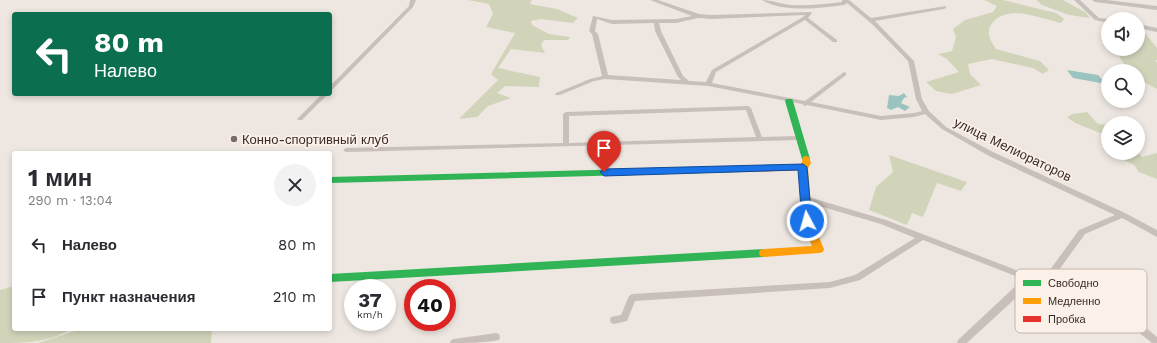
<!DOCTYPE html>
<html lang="ru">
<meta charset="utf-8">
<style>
body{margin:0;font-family:"Work Sans",sans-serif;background:#f2f2f3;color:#2b2b33;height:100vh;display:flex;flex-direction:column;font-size:15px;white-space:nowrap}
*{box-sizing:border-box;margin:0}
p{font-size:13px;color:#7c7c81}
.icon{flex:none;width:22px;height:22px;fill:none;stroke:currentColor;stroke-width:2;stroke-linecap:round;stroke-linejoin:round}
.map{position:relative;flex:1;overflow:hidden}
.panel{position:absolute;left:12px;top:151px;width:320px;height:180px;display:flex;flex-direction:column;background:#fff;border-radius:4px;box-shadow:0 2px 6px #0003}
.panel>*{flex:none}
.hud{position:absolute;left:12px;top:12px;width:320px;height:84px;border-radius:4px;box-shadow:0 2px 6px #0003;background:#0b6e4f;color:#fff;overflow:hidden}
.buttons{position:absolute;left:1101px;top:12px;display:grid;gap:8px}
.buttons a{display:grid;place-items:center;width:44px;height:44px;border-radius:50%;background:#fff;box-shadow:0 2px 6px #0003;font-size:20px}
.speed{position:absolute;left:344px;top:279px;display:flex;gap:8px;font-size:20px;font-weight:700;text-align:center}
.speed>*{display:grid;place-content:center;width:52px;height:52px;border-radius:50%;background:#fff;box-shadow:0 2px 6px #0003;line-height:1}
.speed small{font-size:10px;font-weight:400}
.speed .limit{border:6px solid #d22;background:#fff;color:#111}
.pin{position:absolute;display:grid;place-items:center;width:34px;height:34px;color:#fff;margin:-41px -17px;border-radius:50% 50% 50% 0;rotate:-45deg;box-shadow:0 0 4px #0007}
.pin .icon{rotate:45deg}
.me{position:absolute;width:44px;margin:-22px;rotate:354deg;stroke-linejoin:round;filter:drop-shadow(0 0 3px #0008)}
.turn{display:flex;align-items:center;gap:14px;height:84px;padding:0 16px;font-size:18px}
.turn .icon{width:52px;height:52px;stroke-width:2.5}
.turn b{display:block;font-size:28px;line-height:34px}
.round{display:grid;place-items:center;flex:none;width:42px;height:42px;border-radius:21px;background:#f2f2f3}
.summary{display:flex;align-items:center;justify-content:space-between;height:68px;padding:0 16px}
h1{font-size:24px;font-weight:700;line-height:30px}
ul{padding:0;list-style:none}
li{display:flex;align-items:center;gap:12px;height:52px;padding:0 16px}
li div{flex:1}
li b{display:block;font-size:15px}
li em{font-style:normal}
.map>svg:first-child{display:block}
.green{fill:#d1d4b9}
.water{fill:#9bc3c0}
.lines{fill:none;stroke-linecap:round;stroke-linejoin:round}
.street{fill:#c8bfba;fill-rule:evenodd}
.fast{fill:#30b455;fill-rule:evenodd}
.slow{fill:#ff9f0a;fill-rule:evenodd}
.jam{fill:#e5322d;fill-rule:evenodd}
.route{fill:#1a73e8;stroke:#114b97}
.poi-dot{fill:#786d68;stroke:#fbf1e8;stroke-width:1.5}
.labels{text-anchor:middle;stroke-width:3.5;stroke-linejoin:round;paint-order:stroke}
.poi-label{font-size:13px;fill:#392b27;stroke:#fbf1e8;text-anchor:start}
.street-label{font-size:13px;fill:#392b27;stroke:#fbf1e8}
.key{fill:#fbf1e8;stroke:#c1b6ae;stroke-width:1}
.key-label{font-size:11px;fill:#392b27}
</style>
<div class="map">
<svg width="1157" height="343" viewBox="0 0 1157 343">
<rect width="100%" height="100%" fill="#eee7e1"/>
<!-- green -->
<path class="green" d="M468 0H532L530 4 557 9 578 18 573 23 541 19 531 21 532 25 549 34 570 37 568 40H544L541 45 545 53 511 49 498 68 540 77 539 87 505 86 497 93 511 98 488 106 477 117 459 119 498 80 491 74 515 33 486 27 493 14 489 4Z
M984 0H1003L1056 13 1064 19 1061 23C1041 19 1010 4 993 22 985 31 990 40 996 49L1040 61 1049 70 1043 74 1033 68 992 59 968 64 970 74 981 85 952 94 936 91 926 82 959 72 947 59 938 54 952 51 956 37 953 29 965 20 993 12 997 6Z
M1036 0H1063L1085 12 1090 18 1069 15 1042 5Z
M1138 31 1144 32 1157 48V60H1155L1157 63V89L1138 79V71H1129L1114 49H1138Z
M1087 112 1098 124 1108 125V136L1075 123 1067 117 1073 114Z
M1138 152 1142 157 1157 153V179L1139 172 1134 165 1124 160V153Z
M889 155 967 182 961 191 937 183 923 217 912 213 907 225 869 210 876 187 893 172Z
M14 286V329H70C50 343 24 343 0 343V290Z
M81 329H212L211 343H38Z"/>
<!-- water -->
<path class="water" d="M1067 70 1098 75 1106 84 1073 78Z
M904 93 907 97 904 98 901 103 910 107 905 111 898 107 891 110 887 108 889 95 899 96Z"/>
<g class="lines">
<!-- street -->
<path class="street" d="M410 0H416L413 7 332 90 330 91V86L409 6Z
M650 0H658L699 14 711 15 811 12 812 13 808 18 837 40V42H833L805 20 716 72 712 83 805 101 844 72 846 73V75L811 102 881 116 914 113 922 111 916 99 908 61 873 25 847 3 844 5C822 8 782 13 762 0 772 0 781 4 791 5 808 6 825 4 842 2V0H849L871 18 946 6V8L944 9 875 21 914 61 922 99 929 111 946 127 993 152 1125 213 1157 230V237L1122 218 1085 234 1051 281 1144 326 1157 337V343H1152L1138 332 1044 285 1032 283 967 343H957L958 340 1023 279 923 240 860 280 830 288 635 301 627 321 614 324 611 323 610 320 611 317 621 315 629 296 632 294 830 282 855 275 915 238 881 224 802 201 801 199 802 197 805 196 886 220 1032 276 1044 278 1079 230 1115 215 989 156 942 129 925 114 914 117 881 120 807 105 805 106 802 104 708 86 605 79 594 81 560 95H556L555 94 556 93 590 79 602 76 592 34 589 31 593 16 612 20 676 19 692 16ZM805 15 803 17 712 70 706 82 689 81 683 76 661 31 659 23H676L698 18 711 19ZM597 19 612 24 654 23 655 31 678 77 681 80 608 75 598 34 595 31Z
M1074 0H1080L1099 18 1108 19V23L1095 20Z
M1092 0H1107L1157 6V10L1095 2Z
M1138 24 1157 28V32L1138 28Z
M322 94H328L302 120H298L297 119Z
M748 106 751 108 762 137 799 136 802 138 799 140 346 152 343 150 346 148 563 143V114L566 112ZM746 110 756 137 569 143V116Z
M496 333 499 334 500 337 499 340C484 343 465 343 450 343L451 340 454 339Z"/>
<!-- fast -->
<path class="fast" d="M786 99H792L793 101 810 159 809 161 806 162 802 159 785 101Z
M744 166 748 169 744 172 330 183V177Z
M764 249 768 250 769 253 768 256 764 257 330 282V274Z"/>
<!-- slow -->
<path class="slow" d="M806 156 809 157 811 163 808 168 812 221 824 249 823 252 819 253 764 257 760 256 759 253 760 250 764 249 812 246 802 221 799 167 802 162 803 157Z"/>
<!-- jam -->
<path class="jam" d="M803 164 807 167 803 170 744 172 740 169 744 166Z"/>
</g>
<!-- route -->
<path class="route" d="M803 164 807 167 812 221 811 223H804L802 221 798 170 604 176 600 172 604 169Z"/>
<!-- markers -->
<circle class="poi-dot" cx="234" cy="139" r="4"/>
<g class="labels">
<!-- poi labels -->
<g class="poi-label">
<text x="242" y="144">Конно-спортивный клуб</text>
</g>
<!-- street labels -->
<g class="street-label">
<text transform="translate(1013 149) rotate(26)" y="5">улица Мелиораторов</text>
</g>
</g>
<!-- legend -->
<rect x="1015" y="269" width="132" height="64" rx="6" class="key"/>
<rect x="1023" y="280" width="18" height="6" fill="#30b455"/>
<rect x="1023" y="298" width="18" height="6" fill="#ff9f0a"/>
<rect x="1023" y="316" width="18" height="6" fill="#e5322d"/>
<g class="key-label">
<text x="1048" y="287">Свободно</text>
<text x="1048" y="305">Медленно</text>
<text x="1048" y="323">Пробка</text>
</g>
</svg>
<div class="buttons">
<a><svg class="icon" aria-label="sound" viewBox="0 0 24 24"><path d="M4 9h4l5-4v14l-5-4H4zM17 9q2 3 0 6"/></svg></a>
<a><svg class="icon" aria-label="search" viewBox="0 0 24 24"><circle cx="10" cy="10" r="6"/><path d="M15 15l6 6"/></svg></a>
<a><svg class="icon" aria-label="layers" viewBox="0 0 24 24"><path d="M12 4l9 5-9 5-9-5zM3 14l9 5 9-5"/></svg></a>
</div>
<div class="speed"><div>37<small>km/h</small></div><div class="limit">40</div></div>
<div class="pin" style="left:604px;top:172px;background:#d93025"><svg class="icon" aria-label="arrive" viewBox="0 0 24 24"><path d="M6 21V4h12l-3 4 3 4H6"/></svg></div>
<svg class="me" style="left:807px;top:221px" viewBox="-20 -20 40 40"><circle r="17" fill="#1a73e8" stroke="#fff" stroke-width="3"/><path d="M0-11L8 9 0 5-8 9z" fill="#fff"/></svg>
<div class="hud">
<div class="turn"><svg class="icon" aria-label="left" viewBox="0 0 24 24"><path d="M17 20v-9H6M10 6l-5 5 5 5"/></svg><div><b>80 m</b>Налево</div></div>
</div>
<section class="panel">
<div class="summary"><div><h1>1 мин</h1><p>290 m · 13:04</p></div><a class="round"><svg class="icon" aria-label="close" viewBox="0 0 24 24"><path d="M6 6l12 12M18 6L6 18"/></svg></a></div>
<ul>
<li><svg class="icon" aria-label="left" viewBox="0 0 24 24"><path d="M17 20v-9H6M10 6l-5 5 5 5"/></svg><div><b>Налево</b></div><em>80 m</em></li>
<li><svg class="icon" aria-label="arrive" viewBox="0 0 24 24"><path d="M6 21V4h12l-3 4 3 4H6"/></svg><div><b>Пункт назначения</b></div><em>210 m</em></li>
</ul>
</section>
</div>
